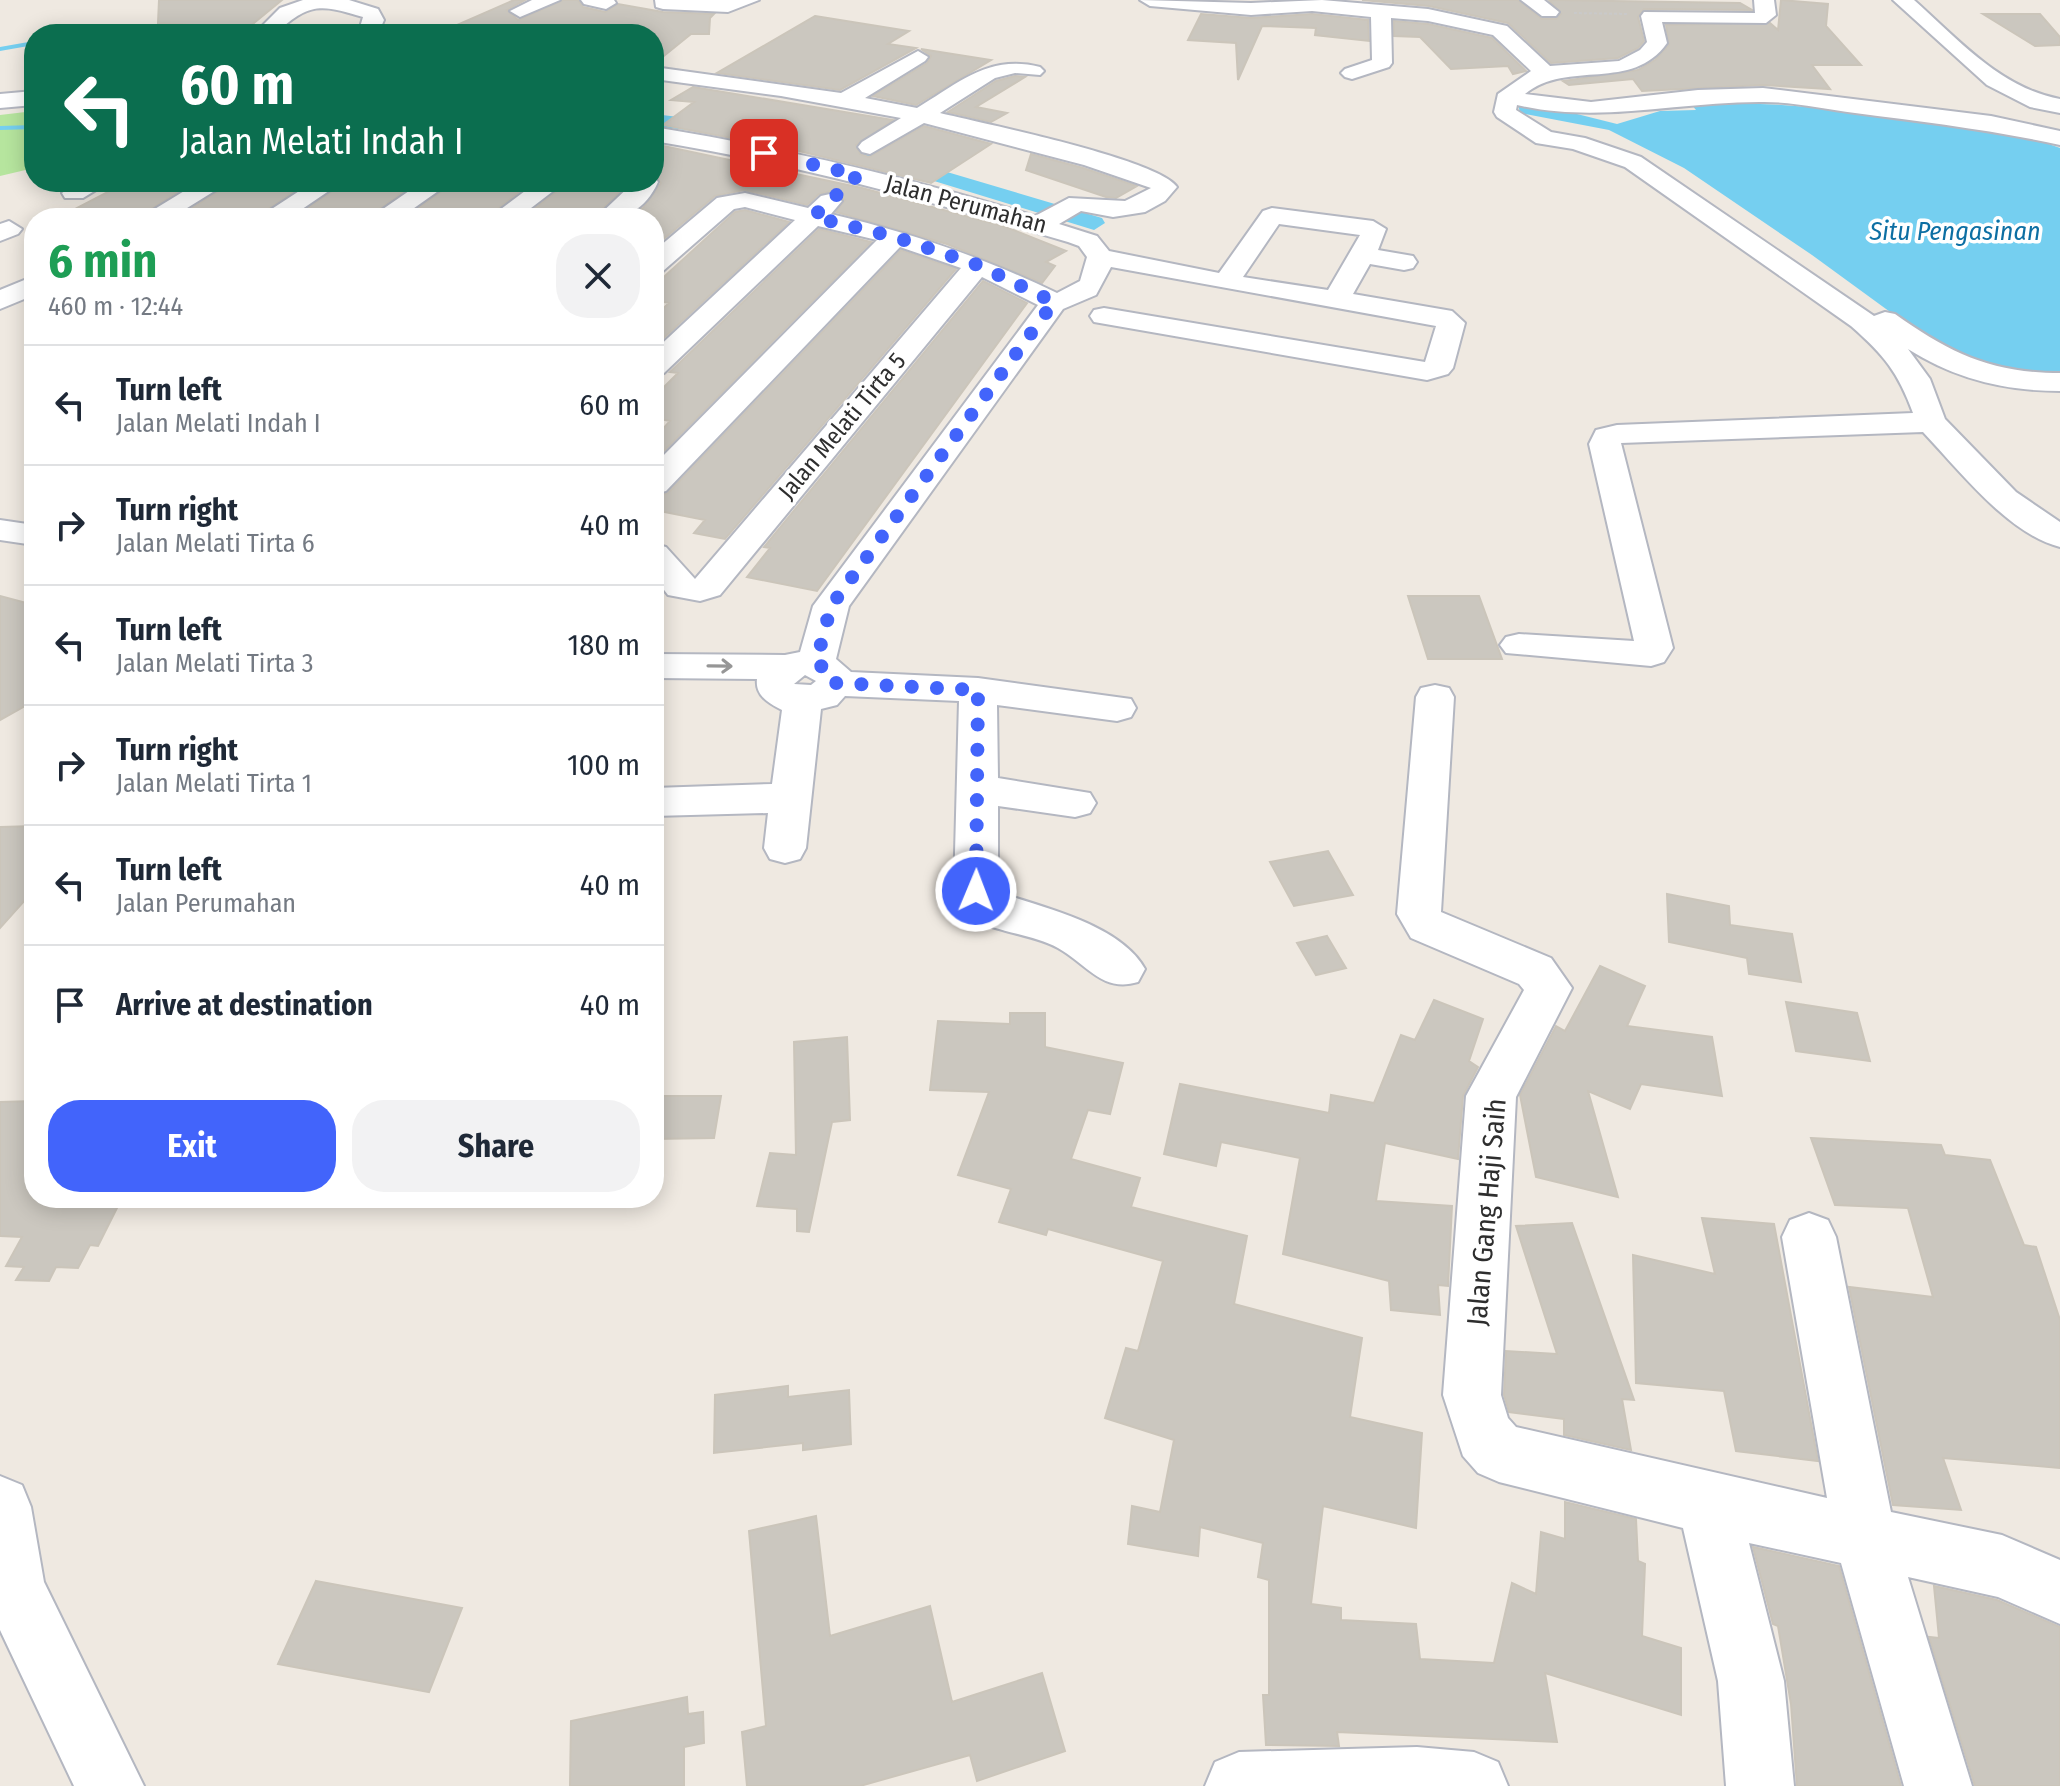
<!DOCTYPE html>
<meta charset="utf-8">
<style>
body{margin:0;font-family:"Fira Sans Condensed",sans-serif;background:#f2f2f3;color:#1f2937;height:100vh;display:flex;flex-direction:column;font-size:30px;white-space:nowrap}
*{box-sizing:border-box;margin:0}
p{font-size:26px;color:#747a83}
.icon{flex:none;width:44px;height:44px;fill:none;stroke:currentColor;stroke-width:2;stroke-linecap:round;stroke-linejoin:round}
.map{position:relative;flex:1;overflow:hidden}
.side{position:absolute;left:24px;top:208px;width:640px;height:1000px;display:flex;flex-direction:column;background:#fff;border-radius:32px;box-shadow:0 4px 20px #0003}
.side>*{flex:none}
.top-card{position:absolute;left:24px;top:24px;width:640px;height:168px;border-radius:32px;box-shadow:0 4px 20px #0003;background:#0b6e4f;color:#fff;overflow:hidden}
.pin{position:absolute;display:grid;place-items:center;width:68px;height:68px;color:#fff;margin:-34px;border-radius:16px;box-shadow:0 4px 12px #0006}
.me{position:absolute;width:88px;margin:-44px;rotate:1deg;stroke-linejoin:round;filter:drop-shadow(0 0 6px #0008)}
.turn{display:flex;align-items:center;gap:28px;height:168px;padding:0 24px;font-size:36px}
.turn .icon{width:104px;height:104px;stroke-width:2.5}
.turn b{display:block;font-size:56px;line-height:68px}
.round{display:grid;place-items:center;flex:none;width:84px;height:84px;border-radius:32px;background:#f2f2f3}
.overview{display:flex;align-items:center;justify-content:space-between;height:136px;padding:0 24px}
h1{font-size:48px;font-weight:700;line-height:60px;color:#1e9e55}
.cta{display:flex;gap:16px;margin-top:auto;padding:16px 24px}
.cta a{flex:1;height:92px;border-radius:32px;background:#4264fb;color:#fff;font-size:32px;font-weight:700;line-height:92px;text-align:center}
.cta a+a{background:#f2f2f3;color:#1f2937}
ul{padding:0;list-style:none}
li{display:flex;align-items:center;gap:24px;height:120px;padding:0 24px;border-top:2px solid #e0e1e3}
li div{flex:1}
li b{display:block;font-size:30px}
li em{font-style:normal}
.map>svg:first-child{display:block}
.green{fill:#b6e59e}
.water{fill:#75cff0}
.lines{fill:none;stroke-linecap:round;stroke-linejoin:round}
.stream{fill:#75cff0;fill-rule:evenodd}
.canal{fill:#75cff0;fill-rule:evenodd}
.building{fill:#cbc7bf;stroke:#cbc5ba;stroke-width:2}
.minor-casing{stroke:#b4b7c1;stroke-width:4}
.path{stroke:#c9c9c9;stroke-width:2;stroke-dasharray:3 2;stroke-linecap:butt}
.minor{fill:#fff;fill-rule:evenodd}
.oneway{stroke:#969696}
.route{stroke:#4264fb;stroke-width:14;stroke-dasharray:0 25.2}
.labels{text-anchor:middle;stroke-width:7;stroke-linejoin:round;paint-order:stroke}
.far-street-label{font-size:24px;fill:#2e2e2e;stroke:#fff}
.far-water-label{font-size:26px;font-style:italic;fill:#0d6fa3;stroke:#fff}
.street-label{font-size:28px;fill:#2e2e2e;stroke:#fff}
</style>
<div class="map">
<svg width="2060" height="1786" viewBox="0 0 2060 1786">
<rect width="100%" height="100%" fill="#efe9e1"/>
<!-- green -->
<path class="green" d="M34 111V168L0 176V115Z"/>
<!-- water -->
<path class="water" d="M1517 99 1617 124 1660 111 1696 110 1691 104C1805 99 1917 120 2029 137L2060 148V372L2018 374 1945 352 1812 255 1684 168 1609 130 1520 113Z"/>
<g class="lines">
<!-- stream -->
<path class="stream" d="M34 41V45L0 51V47Z
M34 125V129L0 130V126Z"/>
<!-- canal -->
<path class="canal" d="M654 114 719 122 729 128 719 134 654 126Z
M815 140 893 156 1102 218 1105 223 1094 230 882 165 808 150 805 146Z"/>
</g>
<!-- building -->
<path class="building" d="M159 0H282L248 28 158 23Z
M514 0H525L507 10 518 20 563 0H578L583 7 605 12 618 4 663 12 714 14 710 18 709 34H691L654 64V34H533L448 29Z
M1362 0H1518L1542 19H1556L1561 14 1549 0 1740 3 1752 10 1644 9 1638 17 1644 41 1638 48 1618 58 1551 63 1508 23 1429 6Z
M1781 0 1828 4 1826 26 1861 65H1812L1830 89 1763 85 1642 91 1633 79 1569 85 1563 81 1638 70 1655 60 1669 45 1666 25 1770 23 1778 30Z
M1201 14 1251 18 1312 14 1368 20 1369 41 1315 35 1316 28 1262 26 1238 80 1236 43 1188 40Z
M1983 14H2040L2060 37V45L2035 46Z
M815 16 909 31 888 44 916 48 840 90 717 73Z
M1394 21 1428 24 1492 38 1526 71 1513 74 1508 66 1451 69 1420 37 1394 36Z
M921 49 991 60 916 105 873 96 927 63 931 56Z
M1015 76 1025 77 976 107 1007 113 991 122 948 112 996 81Z
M693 87 893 120 856 145 860 154 869 157 924 126 991 144 931 183 799 151 663 125 694 102 671 100Z
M654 144 862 188 1006 227 1066 251 1046 262 1055 266 1042 283 947 244 836 212 845 200 832 191 819 194 807 205 744 190 715 196 654 247V218H623L643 208 661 183 654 174Z
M1031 154 1083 168 1137 186 1116 198 1106 197 1026 170Z
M127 182H193L137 218 71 211Z
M232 182H308L255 218H177Z
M345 182H417L367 218H294Z
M454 182H532L486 218H405Z
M568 182 622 185 630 182 593 218H523Z
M745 210 789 222 654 347V317L669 303 654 300V286L735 212Z
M819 229 871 242 654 461V439L670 421 654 418V397L678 373 670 372Z
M901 250 956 269 725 539 694 533 705 520 654 510V497L668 493Z
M983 281 1027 303 817 591 747 577 770 548 764 547Z
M0 596 34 605V701L0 720Z
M1408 596H1479L1502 659H1428Z
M34 826V900H25L0 928V827Z
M1328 851 1353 895 1294 906 1270 862Z
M1667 894 1729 906 1730 925 1792 934 1801 982 1749 974 1747 958 1669 942Z
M1327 936 1346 968 1316 975 1297 943Z
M1600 966 1645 986 1627 1026 1712 1037 1722 1096 1641 1084 1630 1109 1588 1091 1618 1197 1536 1177 1520 1095 1556 1026 1565 1031Z
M1434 1000 1483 1019 1469 1061 1478 1067 1463 1096 1458 1159 1385 1143 1376 1201 1452 1206 1448 1286 1438 1285 1440 1315 1391 1310 1389 1281 1283 1254 1300 1158 1221 1142 1216 1166 1164 1154 1180 1084 1329 1113 1331 1095 1374 1103 1401 1035 1415 1040Z
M1786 1002 1857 1013 1870 1061 1796 1051Z
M1010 1013H1045V1047L1123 1063 1110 1114 1088 1110 1071 1159 1140 1178 1131 1207 1247 1236 1234 1304 1362 1338 1350 1417 1422 1433 1416 1528 1323 1506 1311 1604 1341 1608V1620L1416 1624 1420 1659 1494 1663 1512 1583 1536 1594 1541 1532 1565 1539V1502L1636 1519 1638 1561 1645 1564 1642 1636 1681 1648V1715L1545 1673 1557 1742 1337 1732 1339 1746 1266 1745 1263 1695H1269V1580L1258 1577 1263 1543 1200 1527 1198 1556 1128 1544 1132 1506 1160 1512 1174 1440 1105 1418 1126 1348 1138 1351 1163 1261 1048 1229 1046 1235 999 1222 1011 1189 958 1175 989 1092 930 1090 938 1021 1010 1024Z
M847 1037 850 1120 832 1122 809 1232 797 1231V1209L757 1206 770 1153 796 1155 794 1042Z
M654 1096H721L714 1138 654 1139Z
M34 1101V1198H122L98 1246 90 1245 78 1268 56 1267 49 1281 16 1280 24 1267 6 1266 22 1237 0 1236V1102Z
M1811 1138 1941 1145 1945 1155 1990 1160 2024 1245 2036 1247 2060 1320V1468L1943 1458 1961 1510 1893 1505 1849 1287 1933 1297 1908 1208 1835 1205Z
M1702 1218 1774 1224 1818 1461 1736 1451 1724 1391 1636 1383 1633 1255 1715 1274Z
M1572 1223 1634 1400 1622 1399 1631 1450 1564 1435V1419L1509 1412 1504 1395 1506 1351 1557 1354 1516 1226Z
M788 1386V1397L849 1390 851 1444 803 1450V1443L714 1453 715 1395Z
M816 1516 830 1636 930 1606 952 1702 1042 1673 1065 1751 977 1781 970 1755 860 1786H747L742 1732 766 1726 749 1531Z
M1753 1547 1839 1566 1901 1786H1797L1791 1704 1778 1626 1773 1624Z
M316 1581 462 1608 429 1692 278 1664Z
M1934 1586 1997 1600 2060 1627V1786H1975L1929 1637 1939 1638Z
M687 1697 688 1714 703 1712 704 1743 684 1747V1786H570L571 1721Z"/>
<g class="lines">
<!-- minor casing -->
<g class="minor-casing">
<path id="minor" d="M303 0H349L378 9 384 20 378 34H358L363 17C321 4 309 2 275 34H254L280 8Z
M532 0H560L520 17 510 11Z
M581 0H614L616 3 606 9 584 4Z
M655 0H759L728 12 663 9 656 7Z
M1140 0 1251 3 1322 0 1428 9 1507 26 1550 66 1619 61 1640 50 1647 42 1641 16 1644 12 1755 13 1754 0H1774L1776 15 1766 23 1662 22 1667 43C1632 93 1568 59 1525 94L1591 102 1698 90 1763 88 1991 116 2060 131V145C1992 130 1924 122 1855 113 1824 109 1790 101 1759 102 1676 102 1598 124 1517 105L1516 110 1551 132 1585 138 1641 157 1874 316 1885 312 1895 314C1950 353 1991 373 2060 373V391C2005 391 1955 379 1908 349L1930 379 1945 419 2016 492 2060 522V547C2008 534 1959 470 1923 432L1621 443 1673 648 1664 662 1651 666 1506 653 1500 645 1506 637 1519 634 1634 641 1589 444 1596 430 1617 425 1913 413C1898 372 1884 355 1851 326L1625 167 1573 149 1536 143 1497 117 1494 112 1498 94 1531 71 1493 35 1428 21 1391 18 1392 63 1389 67 1352 79 1345 77 1341 73 1345 69 1372 60 1371 17 1312 11 1251 15 1150 6Z
M1521 0H1544L1559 12 1556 16H1542Z
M1893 0H1914C1958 39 2000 88 2060 99V113L2030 107 1987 85Z
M918 51 928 57 925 61 865 98 917 108C959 83 989 54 1040 67L1044 71 1040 75 1015 73 995 78 940 113C981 123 1158 159 1177 187L1165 201 1145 212 1113 217 1081 211 1059 224 1097 236 1109 251 1219 273 1263 211 1272 208 1373 221 1386 229 1378 250 1413 256 1417 262 1413 268 1404 270 1370 264 1353 294 1452 311 1465 323 1453 368 1448 374 1427 380 1094 322 1090 316 1094 310 1104 308 1425 362 1436 326 1111 267 1096 295 1063 309 849 606 836 659 851 672 978 678 1131 699 1136 708 1131 717 1117 721 997 705 998 778 1090 793 1096 803 1090 813 1075 817 998 806V889L1001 893C1045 908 1121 925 1145 969L1138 982C1102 993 1087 964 1058 948 1033 934 993 932 970 917 963 912 958 898 954 891L959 701 845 696 837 705 821 709 806 848 800 859 785 863 770 859 764 848 768 813 654 816V788L772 784 782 710C768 703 755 695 757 679L654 678V654L785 655 800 652 813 606 1038 305 982 277 720 595 700 601 668 595 654 577V544L666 547 695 579 961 268 900 247 666 491 654 494V465L877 240 818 226 664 373 654 376V351L795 220 745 207 734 209 663 271 654 273V251L717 198 745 193 808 208 821 196 830 194 842 201 831 214C912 233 982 257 1057 293L1080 281 1087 257 1079 246 1068 242C931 201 795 164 654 141V127C783 148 910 178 1035 216L1069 198 1125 201 1151 188 1084 165 924 123 870 154 862 152 858 147 862 142 901 118 781 96 654 79V67L841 93ZM1279 224 1360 235 1328 290 1243 277ZM805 675 816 681 811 685 794 684Z
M34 91V105L0 108V94Z
M654 177 658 182C645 211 626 218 596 218L634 182H654Z
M78 182H109L83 198H65L62 193Z
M199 182H229L171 218H140Z
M313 182H342L289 218H258Z
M422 182H451L400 218H370Z
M537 182H565L518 218H489Z
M9 221 22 229 18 234 0 241V224Z
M34 276V295L0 309V290Z
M0 520 34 525V545L0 540Z
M1435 685 1449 688 1454 697 1441 912 1551 958 1572 988 1516 1097 1501 1395 1508 1418 1516 1427 1827 1498 1782 1237 1790 1220 1809 1213 1828 1220 1836 1237 1891 1512 2002 1535 2060 1560V1624L1998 1597 1908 1577 1972 1786H1904L1841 1563 1749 1543 1784 1681 1794 1786H1726L1718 1681 1683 1528 1499 1482 1478 1473 1463 1456 1443 1395 1466 1096 1524 990 1519 984 1411 938 1397 914 1416 697 1421 688Z
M0 1476 22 1485 31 1507 44 1582 144 1786H74L0 1630Z
M1417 1747 1474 1752 1498 1762 1508 1786H1205L1215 1762 1239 1752Z"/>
</g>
<!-- path -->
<path class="path" d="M1574 13 1628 14"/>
<!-- minor -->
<use href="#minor" class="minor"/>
</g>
<!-- one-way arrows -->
<defs><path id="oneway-shaft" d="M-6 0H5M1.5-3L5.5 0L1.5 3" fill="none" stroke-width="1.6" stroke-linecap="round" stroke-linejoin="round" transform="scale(2)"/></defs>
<use class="oneway" href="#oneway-shaft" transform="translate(720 666) rotate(1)"/>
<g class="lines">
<!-- route -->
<path class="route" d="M764 153 858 175 813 217 895 237 978 265 1054 302 831 606 816 663 834 674 835 683 978 690 976 891"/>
</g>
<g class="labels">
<!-- far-street labels -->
<g class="far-street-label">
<text transform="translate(966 204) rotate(15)" y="8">Jalan Perumahan</text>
<text transform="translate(842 426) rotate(-50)" y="8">Jalan Melati Tirta 5</text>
</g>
<!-- far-water labels -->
<g class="far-water-label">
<text x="1955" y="240">Situ Pengasinan</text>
</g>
<!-- street labels -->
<g class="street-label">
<text transform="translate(1486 1212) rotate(-85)" y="10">Jalan Gang Haji Saih</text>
</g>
</g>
</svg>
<div class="pin" style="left:764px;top:153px;background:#d93025"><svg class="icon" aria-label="arrive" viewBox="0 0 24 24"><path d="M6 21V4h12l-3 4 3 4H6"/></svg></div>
<svg class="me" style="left:976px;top:891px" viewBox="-20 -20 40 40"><circle r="17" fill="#4264fb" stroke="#fff" stroke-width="3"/><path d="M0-11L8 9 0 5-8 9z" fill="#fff"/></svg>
<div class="top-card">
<div class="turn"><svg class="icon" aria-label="left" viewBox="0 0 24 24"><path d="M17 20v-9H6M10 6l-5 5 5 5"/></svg><div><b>60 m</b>Jalan Melati Indah I</div></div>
</div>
<section class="side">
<div class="overview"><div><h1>6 min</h1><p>460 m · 12:44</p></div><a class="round"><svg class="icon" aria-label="close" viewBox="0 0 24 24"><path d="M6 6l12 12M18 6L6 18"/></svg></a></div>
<ul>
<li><svg class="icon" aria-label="left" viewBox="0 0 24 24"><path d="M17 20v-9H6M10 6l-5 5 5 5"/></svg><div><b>Turn left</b><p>Jalan Melati Indah I</p></div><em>60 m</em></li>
<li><svg class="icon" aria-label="right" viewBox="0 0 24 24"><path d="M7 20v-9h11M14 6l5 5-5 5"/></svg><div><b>Turn right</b><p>Jalan Melati Tirta 6</p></div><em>40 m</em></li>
<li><svg class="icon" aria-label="left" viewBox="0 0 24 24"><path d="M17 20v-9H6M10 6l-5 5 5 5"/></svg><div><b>Turn left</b><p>Jalan Melati Tirta 3</p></div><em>180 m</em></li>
<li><svg class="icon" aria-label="right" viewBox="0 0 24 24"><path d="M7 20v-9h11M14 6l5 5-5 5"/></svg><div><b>Turn right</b><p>Jalan Melati Tirta 1</p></div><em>100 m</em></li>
<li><svg class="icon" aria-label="left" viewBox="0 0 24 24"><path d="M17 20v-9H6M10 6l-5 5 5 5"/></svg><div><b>Turn left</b><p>Jalan Perumahan</p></div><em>40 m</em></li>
<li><svg class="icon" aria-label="arrive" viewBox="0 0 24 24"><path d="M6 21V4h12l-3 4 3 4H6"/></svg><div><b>Arrive at destination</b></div><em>40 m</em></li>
</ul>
<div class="cta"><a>Exit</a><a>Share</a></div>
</section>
</div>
